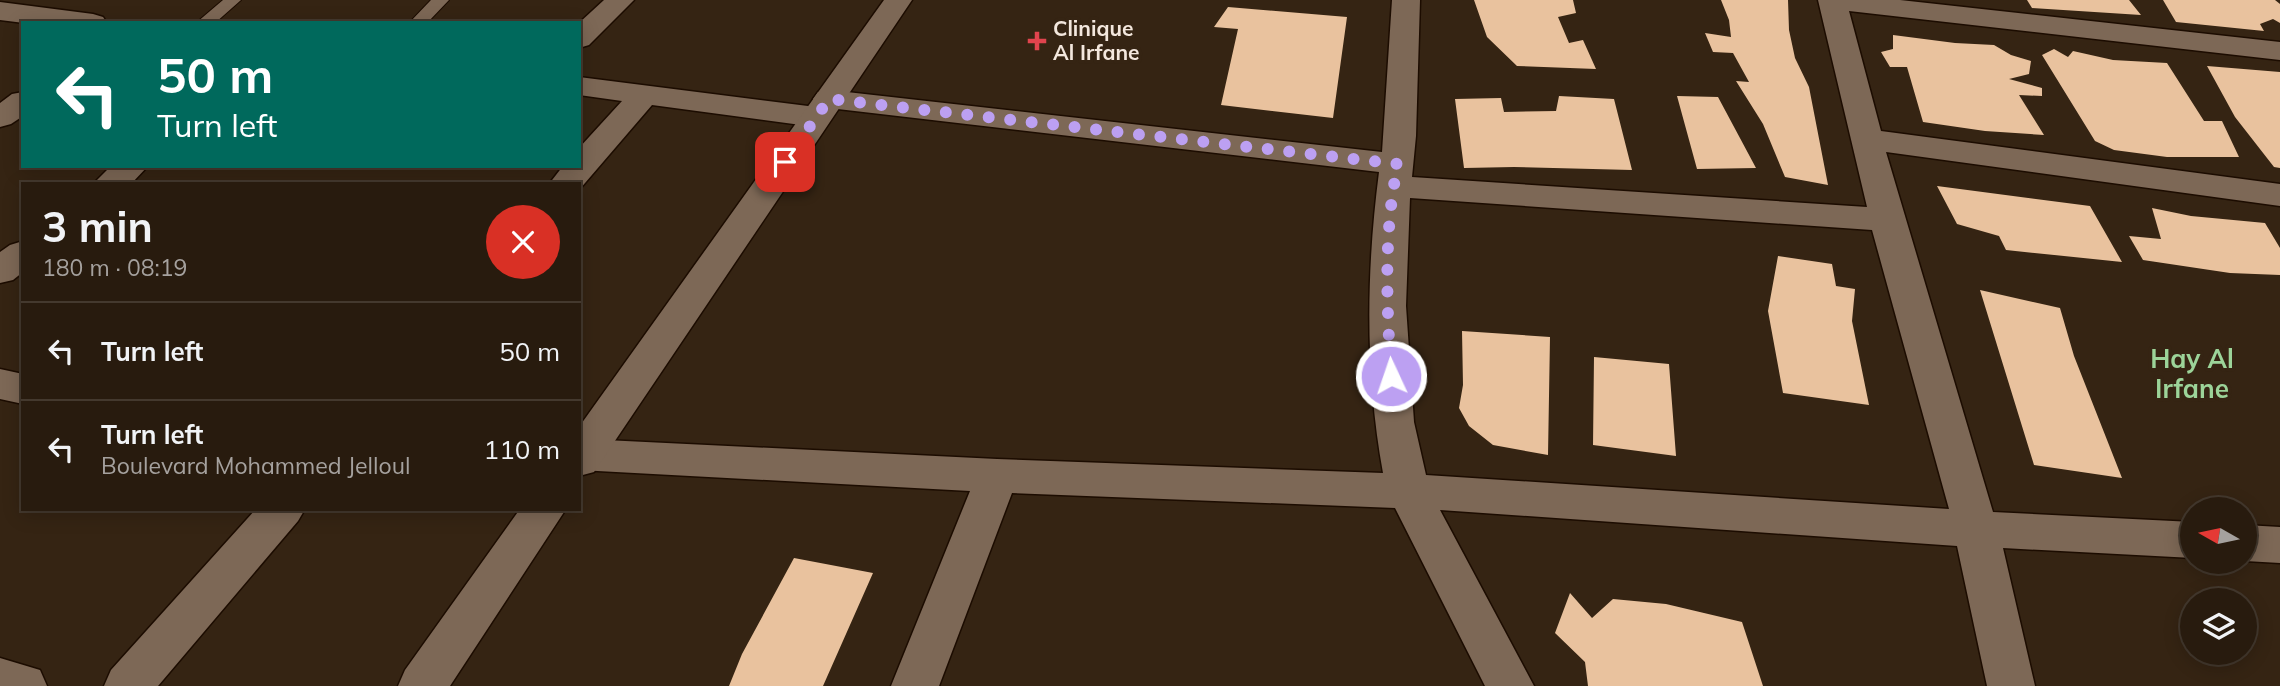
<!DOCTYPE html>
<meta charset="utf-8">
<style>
body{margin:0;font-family:Mulish,sans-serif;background:#302417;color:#f1f3f6;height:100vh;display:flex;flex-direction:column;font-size:26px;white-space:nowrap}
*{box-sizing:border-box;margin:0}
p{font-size:23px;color:#a5a19e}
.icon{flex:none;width:38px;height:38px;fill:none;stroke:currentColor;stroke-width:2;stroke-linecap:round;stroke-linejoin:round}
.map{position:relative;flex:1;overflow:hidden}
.sheet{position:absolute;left:21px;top:182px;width:560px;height:329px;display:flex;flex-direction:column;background:#281b0e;border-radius:0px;box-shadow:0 4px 18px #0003,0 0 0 2px #44392e}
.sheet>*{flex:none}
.guide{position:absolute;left:21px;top:21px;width:560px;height:147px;border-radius:0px;box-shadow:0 4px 18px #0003,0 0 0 2px #44392e;background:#00695c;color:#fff;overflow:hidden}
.needle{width:46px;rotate:279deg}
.controls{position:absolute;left:2180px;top:497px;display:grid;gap:14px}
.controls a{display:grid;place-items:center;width:77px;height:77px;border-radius:50%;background:#281b0e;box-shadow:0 4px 18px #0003,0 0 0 2px #44392e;font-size:35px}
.pin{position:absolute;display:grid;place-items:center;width:60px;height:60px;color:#fff;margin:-30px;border-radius:14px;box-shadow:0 4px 10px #0006}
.me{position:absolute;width:77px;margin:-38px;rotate:357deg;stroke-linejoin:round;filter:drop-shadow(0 0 5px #0008)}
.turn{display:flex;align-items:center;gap:24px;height:147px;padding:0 21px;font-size:32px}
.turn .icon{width:91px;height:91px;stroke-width:2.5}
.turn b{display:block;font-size:49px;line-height:60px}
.round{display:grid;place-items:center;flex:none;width:74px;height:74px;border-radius:37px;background:#302417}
.overview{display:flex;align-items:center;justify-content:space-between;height:119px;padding:0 21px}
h1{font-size:42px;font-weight:700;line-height:52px}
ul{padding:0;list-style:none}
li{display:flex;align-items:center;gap:21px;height:98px;padding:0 21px;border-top:2px solid #44392e}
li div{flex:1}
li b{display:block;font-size:26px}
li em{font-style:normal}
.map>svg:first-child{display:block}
.building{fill:#e9c29e}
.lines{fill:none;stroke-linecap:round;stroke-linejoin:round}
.lane-casing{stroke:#1c0c00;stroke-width:2}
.street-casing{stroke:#1c0c00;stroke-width:3}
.secondary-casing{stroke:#1c0c00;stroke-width:3}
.lane{fill:#7d6856;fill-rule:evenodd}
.street{fill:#7d6856;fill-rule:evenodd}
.secondary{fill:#7d6856;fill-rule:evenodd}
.route{stroke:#bca0f2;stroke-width:12;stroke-dasharray:0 21.6}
.health-dot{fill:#e0444e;stroke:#352413;stroke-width:2.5}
.labels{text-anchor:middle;stroke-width:7;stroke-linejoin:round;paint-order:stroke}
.far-poi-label{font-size:21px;font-weight:bold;fill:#f3e7dd;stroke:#352413;text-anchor:start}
.neighbourhood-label{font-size:26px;font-weight:bold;fill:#9cd499;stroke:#352413}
</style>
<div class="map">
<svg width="2280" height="686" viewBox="0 0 2280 686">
<rect width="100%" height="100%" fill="#352413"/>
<!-- building -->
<path class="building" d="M1474 0H1573L1576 13 1558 17 1569 43 1583 40 1596 69 1517 66 1487 37Z
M1721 0H1788L1789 30 1795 58 1809 87 1828 185 1785 177 1763 124 1736 81 1749 82 1733 53 1713 52 1705 33 1731 37 1729 20Z
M2027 0H2129L2141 15 2032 8Z
M2163 0H2275L2280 4V23L2273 19 2260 24 2264 31 2176 22Z
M1228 7 1347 17 1333 118 1221 105 1238 29 1214 27Z
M1893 35 1955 43 1994 45 2011 55 2031 61 2029 74 2009 79 2042 88V96L2019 95 2044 135 1985 131 1923 122 1907 67H1890L1881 52 1893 49Z
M2054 49 2068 57 2073 51 2113 60 2167 63 2204 121H2222L2239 157H2167L2114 150 2095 141 2042 55Z
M2207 66 2280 72V168L2274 167 2235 117Z
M1559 96 1614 99 1632 170 1514 167 1464 168 1455 99 1501 98 1504 112 1556 111Z
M1677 96 1718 97 1756 168 1697 169Z
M1937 186 2090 206 2122 262 2006 250 1999 236 1957 224Z
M2152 208 2191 216 2265 223 2280 248V275L2230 273 2143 260 2129 236 2161 239Z
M1778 256 1832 264 1836 286 1855 289 1852 321 1869 405 1783 393 1768 311Z
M1980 290 2060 308 2074 356 2122 478 2034 465Z
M1462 331 1550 337 1548 455 1493 445 1469 426 1459 408 1463 385Z
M1594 357 1669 364 1676 456 1593 445Z
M794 558 873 573 823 686H729L742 654Z
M1570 593 1592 618 1613 599 1666 604 1742 622 1763 686H1588L1585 662 1555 633Z"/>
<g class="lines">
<!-- lane casing -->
<g class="lane-casing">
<path id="lane" d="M223 0H241L215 23H196Z
M431 0H449L427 23H409Z"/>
</g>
<!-- street casing -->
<g class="street-casing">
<path id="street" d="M604 0H634L589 45 579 48V23Z
M1392 0H1420L1416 136 1412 177 1867 207 1818 0H1900L2280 42V60L1849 11 1881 131 2280 184V206L1886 152 1993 512 2193 522V558L2003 548 2035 686H1987L1957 546 1440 510 1534 686H1485L1395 508 1012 493 939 686H891L970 491 579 470V440L584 439 997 459 1383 473C1365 374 1366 272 1379 172L829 108 818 106 813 99 818 92 829 90 1382 152ZM1410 198 1872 230 1949 509 1426 475 1414 422 1406 306Z
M0 2 93 14 103 17 107 23H24L0 20Z
M579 77 816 107 827 110 832 117 827 124 816 127 652 105 579 190V184H549L563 166H579V148L622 101 579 95Z
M23 92V116L11 124 0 127V103L12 94Z
M111 166H148L131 184H93Z
M23 241V272L13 280 0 283V252L10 245Z
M0 369 23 374V404L0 399Z
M256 509H305L298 521 158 686H104L111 670Z
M2245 525 2280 527V563L2245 561Z
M0 658 40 670 47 686H0Z"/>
</g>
<!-- secondary casing -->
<g class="secondary-casing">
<path id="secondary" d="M884 0H912L594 472 579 476V427Z
M520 509H566L450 686H398L405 670Z"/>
</g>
<!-- lane -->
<use href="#lane" class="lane"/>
<!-- street -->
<use href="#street" class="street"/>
<!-- secondary -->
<use href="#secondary" class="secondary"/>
</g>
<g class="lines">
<!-- route -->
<path class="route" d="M785 162 829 99 1398 164C1383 232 1387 307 1391 376"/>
</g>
<!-- markers -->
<path class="health-dot" d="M1033.5 30.5h7v7h7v7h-7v7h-7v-7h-7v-7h7z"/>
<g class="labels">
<!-- far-poi labels -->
<g class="far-poi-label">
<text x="1053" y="36">Clinique<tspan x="1053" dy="24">Al Irfane</tspan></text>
</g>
<!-- neighbourhood labels -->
<g class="neighbourhood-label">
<text x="2192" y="368">Hay Al<tspan x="2192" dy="30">Irfane</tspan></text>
</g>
</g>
</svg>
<div class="controls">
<a><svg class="needle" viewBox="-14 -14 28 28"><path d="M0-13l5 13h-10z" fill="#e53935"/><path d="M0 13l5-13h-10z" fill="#a5a19e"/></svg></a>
<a><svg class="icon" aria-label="layers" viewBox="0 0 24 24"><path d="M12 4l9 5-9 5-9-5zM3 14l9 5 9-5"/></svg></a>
</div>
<div class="pin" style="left:785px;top:162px;background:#d93025"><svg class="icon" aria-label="arrive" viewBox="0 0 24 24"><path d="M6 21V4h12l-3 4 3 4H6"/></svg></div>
<svg class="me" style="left:1391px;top:376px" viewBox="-20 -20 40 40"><circle r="17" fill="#bca0f2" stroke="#fff" stroke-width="3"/><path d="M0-11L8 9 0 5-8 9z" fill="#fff"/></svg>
<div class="guide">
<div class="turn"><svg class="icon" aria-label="left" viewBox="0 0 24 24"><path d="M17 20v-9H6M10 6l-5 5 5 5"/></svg><div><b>50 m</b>Turn left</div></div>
</div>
<section class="sheet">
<div class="overview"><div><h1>3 min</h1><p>180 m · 08:19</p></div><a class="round" style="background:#d93025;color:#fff"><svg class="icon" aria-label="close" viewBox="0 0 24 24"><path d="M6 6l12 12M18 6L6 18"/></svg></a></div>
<ul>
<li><svg class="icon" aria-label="left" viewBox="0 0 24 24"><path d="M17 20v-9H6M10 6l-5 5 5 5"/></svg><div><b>Turn left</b></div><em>50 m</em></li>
<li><svg class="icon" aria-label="left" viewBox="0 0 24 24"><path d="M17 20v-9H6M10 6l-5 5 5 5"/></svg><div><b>Turn left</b><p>Boulevard Mohammed Jelloul</p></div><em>110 m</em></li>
</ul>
</section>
</div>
